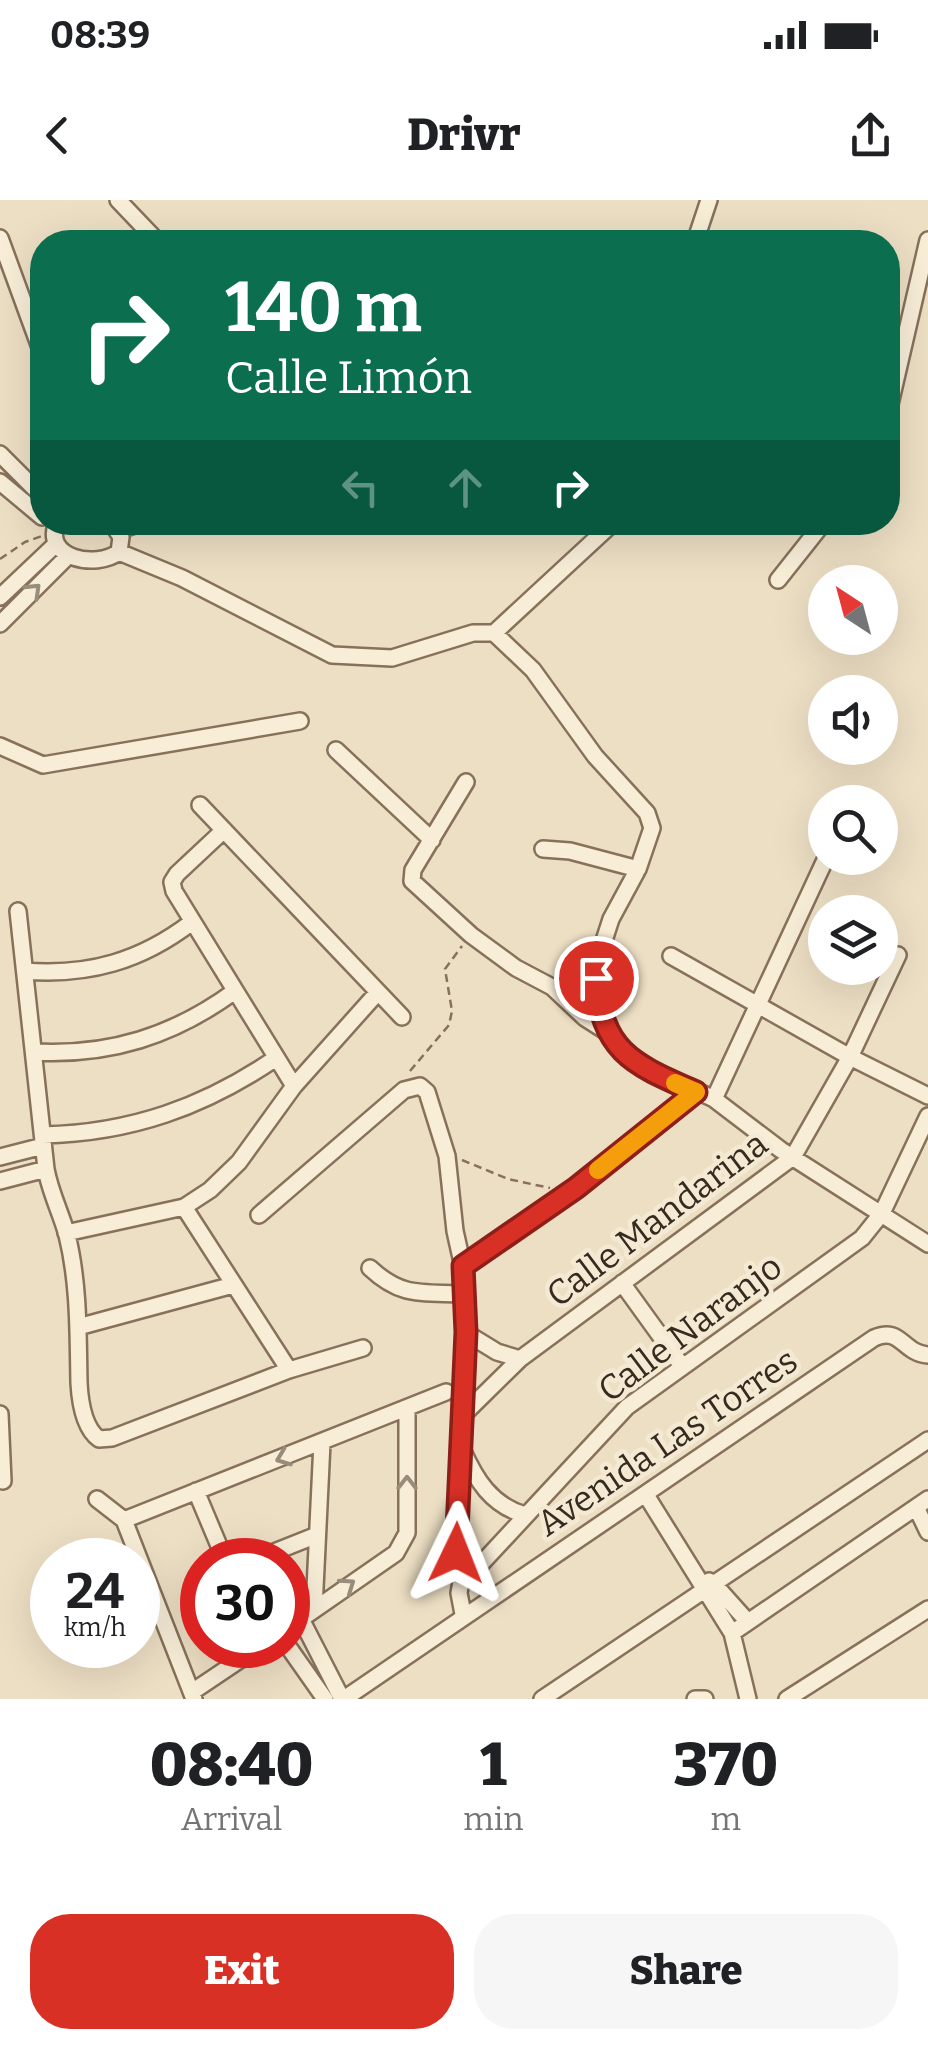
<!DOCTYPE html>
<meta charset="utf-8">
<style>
body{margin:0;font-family:Bitter,serif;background:#f6f6f6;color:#202124;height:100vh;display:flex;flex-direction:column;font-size:38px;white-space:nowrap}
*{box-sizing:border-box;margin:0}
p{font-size:32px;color:#757577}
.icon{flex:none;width:55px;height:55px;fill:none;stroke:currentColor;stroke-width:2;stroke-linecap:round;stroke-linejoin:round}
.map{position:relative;height:1499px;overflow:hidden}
.drawer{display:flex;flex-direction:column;background:#fff;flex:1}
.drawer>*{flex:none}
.hud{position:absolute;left:30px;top:30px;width:870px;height:305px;border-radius:40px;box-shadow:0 10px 40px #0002;background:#0b6e4f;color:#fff;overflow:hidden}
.needle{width:65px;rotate:324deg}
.fabs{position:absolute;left:808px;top:365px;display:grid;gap:20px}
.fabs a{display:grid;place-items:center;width:90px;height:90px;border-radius:50%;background:#fff;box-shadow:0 10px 40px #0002;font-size:50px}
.speed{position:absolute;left:30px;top:1338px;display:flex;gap:20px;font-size:50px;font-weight:700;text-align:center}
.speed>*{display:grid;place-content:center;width:130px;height:130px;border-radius:50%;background:#fff;box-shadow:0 10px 40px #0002;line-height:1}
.speed small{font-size:25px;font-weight:400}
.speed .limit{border:15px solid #d22;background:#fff;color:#111}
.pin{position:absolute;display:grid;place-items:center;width:85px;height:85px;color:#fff;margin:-42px;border:5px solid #fff;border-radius:50%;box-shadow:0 2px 10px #0007}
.me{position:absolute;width:110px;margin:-55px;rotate:2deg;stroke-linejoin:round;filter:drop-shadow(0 0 8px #0008)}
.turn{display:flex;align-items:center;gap:35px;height:210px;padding:0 30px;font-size:45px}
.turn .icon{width:130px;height:130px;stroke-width:2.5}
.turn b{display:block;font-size:70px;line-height:85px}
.lanes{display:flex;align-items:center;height:95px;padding:0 30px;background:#0003;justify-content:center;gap:50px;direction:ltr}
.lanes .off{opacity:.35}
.eta{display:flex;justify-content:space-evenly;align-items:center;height:170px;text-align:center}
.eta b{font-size:60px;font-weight:800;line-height:70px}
.cta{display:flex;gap:20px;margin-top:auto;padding:20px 30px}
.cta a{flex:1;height:115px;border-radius:40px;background:#d93025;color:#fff;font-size:40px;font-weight:800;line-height:115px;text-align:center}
.cta a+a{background:#f6f6f6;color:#202124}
.status{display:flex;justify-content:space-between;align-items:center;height:70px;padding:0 50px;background:#fff;direction:ltr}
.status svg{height:28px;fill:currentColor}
header{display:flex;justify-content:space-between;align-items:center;height:130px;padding:0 30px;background:#fff;font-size:45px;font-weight:800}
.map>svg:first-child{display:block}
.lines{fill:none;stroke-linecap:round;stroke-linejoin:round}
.minor-casing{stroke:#87715b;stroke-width:20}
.path{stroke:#87715b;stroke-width:2.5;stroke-dasharray:8 5;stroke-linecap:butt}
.minor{stroke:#f8edd7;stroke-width:15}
.oneway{stroke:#988c7b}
.route-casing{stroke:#8d1f18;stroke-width:25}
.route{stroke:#d93025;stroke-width:18}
.slow{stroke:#f59e0b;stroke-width:18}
.labels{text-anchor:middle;stroke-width:9;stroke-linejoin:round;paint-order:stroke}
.street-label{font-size:35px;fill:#372a1f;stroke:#f4ead4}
</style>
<div class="status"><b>08:39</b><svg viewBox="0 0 49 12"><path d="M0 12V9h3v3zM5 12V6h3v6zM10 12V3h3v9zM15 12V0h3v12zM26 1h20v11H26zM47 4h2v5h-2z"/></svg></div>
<header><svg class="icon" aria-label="back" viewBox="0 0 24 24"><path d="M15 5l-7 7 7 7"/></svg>Drivr<svg class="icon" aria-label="share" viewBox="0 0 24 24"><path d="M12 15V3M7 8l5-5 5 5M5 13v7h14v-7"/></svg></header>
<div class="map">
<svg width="928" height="1499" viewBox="0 0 928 1499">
<rect width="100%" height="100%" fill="#eddfc4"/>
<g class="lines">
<!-- minor casing -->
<g class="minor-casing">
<path id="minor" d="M118 0 158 42
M0 38 42 153
M695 42 709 0
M888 213 928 40
M0 254 42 296
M0 282 42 317
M57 322C42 359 96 369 119 352L121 337 111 322
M117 331 143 322
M119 352 182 378 332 455 392 458 473 433H494L533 470 595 556 647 613 652 628 638 669 611 719 600 753 596 778 598 805 607 832 631 860 714 899 781 950 928 1044
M778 380 824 322
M0 397 56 344
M0 424 68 356
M494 433 614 322
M0 546 43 565 300 521
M336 550 432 640
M466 582 413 670 412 681 471 735 516 768 552 787 585 818 607 832
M200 605 402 817
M224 630 177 674 172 682 174 691 294 886
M543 649 570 651 638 669
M18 711 46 969C50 992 61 1013 67 1035 79 1083 78 1134 79 1183 80 1201 84 1228 99 1239L112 1238 289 1170 363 1148
M671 756 850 857 928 896
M25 771C89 776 141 761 192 722
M34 852C110 856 173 836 235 791
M714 899 826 658
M43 935C131 933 204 907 276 858
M0 957 43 946
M0 981 46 969
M184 1007 289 1170
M259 1015 404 890 420 886 427 892 447 956 455 1031 463 1067 466 1133 456 1353 457 1361 463 1370 459 1393 463 1414
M66 1033 184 1007 210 990 239 962 294 886 378 792
M463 1067 576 988 696 892
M370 1068C402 1098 422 1092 464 1094
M622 1083 682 1166
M78 1127 233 1085
M466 1133 497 1152 520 1159
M0 1214 3 1281
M463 1215 520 1159 793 957 850 857 898 755
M462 1249C476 1280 491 1305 525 1315
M196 1291 225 1360
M646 1295 732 1433 748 1499
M97 1299 124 1320 194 1499
M916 1307 928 1332
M124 1320 446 1192
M254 1360 317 1335
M463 1370H471L481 1364 627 1207 862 1038 882 1013 928 916
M709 1381 714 1384 748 1422
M314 1409 322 1243
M301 1419 342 1499
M288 1428 396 1353 407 1333V1210
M732 1433 928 1299
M287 1445 325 1499
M192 1492 262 1445
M344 1499 874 1138C901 1126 902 1153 928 1155
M542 1499 928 1240
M695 1499H705
M787 1499 928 1409"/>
</g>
<!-- path -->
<path class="path" d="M0 359 25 342 42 336
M410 871 449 825 452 811 445 769 462 746
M462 960 508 979 550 988"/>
<!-- minor -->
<use href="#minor" class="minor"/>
</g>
<!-- one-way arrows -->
<defs><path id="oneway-chevron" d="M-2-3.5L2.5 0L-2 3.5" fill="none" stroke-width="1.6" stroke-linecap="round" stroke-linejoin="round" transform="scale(2.5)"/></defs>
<g class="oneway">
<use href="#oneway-chevron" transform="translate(34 390) rotate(-44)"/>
<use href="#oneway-chevron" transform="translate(283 1258) rotate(159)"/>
<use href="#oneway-chevron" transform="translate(407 1283) rotate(-90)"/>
<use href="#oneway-chevron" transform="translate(348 1385) rotate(-35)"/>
</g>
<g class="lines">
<!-- route casing -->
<g class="route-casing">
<path id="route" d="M456 1353 466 1132 463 1066 576 988 696 892C633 864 602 853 596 778"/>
</g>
<!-- route -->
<use href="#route" class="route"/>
<!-- slow -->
<path class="slow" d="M598 970 696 892 675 883"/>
</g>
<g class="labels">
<!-- street labels -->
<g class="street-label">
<text transform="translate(657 1019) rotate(-37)" y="12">Calle Mandarina</text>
<text transform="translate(690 1128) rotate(-37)" y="12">Calle Naranjo</text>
<text transform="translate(667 1242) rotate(-34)" y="12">Avenida Las Torres</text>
</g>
</g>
</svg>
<div class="fabs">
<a><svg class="needle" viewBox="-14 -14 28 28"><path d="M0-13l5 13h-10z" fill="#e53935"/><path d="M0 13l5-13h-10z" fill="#757577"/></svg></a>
<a><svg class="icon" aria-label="sound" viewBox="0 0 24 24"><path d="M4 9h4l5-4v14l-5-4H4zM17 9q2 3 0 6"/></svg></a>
<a><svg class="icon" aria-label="search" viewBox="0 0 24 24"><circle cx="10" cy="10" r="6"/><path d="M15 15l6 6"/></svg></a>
<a><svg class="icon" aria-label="layers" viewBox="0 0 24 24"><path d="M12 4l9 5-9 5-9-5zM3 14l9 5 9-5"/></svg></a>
</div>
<div class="speed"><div>24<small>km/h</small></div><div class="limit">30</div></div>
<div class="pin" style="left:596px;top:778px;background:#d93025"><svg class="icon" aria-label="arrive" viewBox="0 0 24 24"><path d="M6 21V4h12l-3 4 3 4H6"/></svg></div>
<svg class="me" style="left:456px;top:1353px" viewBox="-20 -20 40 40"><path d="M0-17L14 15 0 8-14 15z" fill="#d93025" stroke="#fff" stroke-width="4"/></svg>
<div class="hud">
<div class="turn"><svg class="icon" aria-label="right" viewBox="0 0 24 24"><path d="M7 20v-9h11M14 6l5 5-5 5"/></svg><div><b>140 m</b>Calle Limón</div></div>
<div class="lanes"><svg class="icon off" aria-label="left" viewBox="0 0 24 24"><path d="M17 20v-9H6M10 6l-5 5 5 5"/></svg><svg class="icon off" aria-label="ahead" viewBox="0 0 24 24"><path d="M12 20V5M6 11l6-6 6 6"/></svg><svg class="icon" aria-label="right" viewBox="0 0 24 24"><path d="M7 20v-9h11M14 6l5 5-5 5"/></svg></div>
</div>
</div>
<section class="drawer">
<div class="eta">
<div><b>08:40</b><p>Arrival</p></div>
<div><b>1</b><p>min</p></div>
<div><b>370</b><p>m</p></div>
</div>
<div class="cta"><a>Exit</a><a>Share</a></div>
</section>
